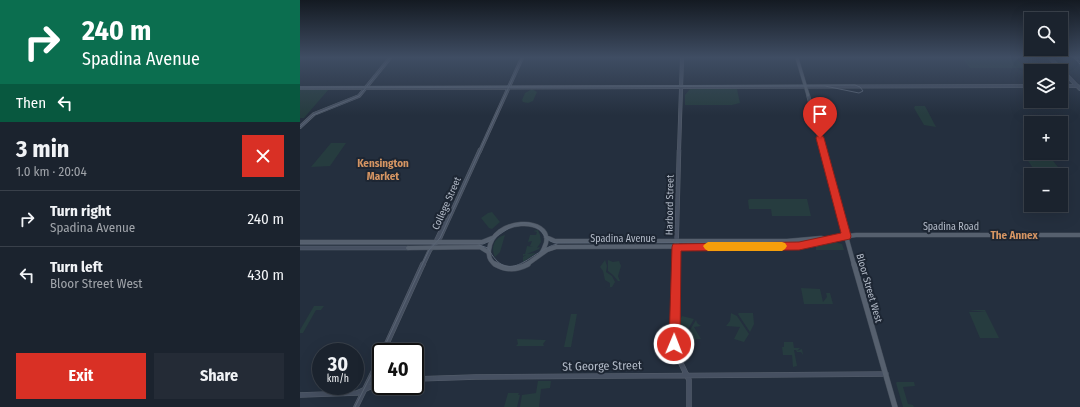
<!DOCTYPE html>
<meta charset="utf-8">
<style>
body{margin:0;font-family:"Fira Sans Condensed",sans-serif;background:#242b36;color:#f1f3f6;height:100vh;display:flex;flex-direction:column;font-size:15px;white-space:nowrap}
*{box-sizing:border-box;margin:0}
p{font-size:13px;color:#a0a4aa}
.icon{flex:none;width:22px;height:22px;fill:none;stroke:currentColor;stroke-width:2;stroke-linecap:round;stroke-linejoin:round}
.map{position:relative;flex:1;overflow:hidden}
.drawer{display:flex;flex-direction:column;background:#1b232e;width:300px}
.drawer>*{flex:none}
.hud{background:#0b6e4f;color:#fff;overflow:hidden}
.fabs{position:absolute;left:724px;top:12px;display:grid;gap:8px}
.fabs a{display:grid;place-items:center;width:44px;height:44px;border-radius:0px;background:#1b232e;box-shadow:0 4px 16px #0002,0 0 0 1px #39404a;font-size:20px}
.speed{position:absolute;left:12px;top:343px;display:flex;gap:8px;font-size:20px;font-weight:700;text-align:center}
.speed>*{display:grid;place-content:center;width:52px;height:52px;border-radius:50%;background:#1b232e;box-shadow:0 4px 16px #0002,0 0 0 1px #39404a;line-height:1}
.speed small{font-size:10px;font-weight:400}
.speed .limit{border:2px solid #111;border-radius:6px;background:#fff;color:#111}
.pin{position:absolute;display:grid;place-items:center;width:34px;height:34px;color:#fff;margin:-41px -17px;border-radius:50% 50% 50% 0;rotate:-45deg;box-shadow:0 0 4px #0007}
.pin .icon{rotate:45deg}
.me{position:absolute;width:44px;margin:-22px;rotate:1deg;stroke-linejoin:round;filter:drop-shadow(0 0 3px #0008)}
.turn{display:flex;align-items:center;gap:14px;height:84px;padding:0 16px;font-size:18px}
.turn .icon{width:52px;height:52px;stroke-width:2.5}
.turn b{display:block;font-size:28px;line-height:34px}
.then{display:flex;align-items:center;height:38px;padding:0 16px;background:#0003;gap:8px;font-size:15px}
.round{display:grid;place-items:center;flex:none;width:42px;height:42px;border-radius:0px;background:#242b36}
.headline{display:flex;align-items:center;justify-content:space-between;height:68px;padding:0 16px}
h1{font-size:24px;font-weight:700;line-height:30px}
.button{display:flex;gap:8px;margin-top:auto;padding:8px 16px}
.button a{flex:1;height:46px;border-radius:0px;background:#d93025;color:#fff;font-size:16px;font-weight:700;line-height:46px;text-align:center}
.button a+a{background:#242b36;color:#f1f3f6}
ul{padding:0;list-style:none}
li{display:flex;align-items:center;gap:12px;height:56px;padding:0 16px;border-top:1px solid #39404a}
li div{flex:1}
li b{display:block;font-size:15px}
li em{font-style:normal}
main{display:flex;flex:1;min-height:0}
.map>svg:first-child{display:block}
.green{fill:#263c3f}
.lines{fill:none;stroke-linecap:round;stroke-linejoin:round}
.secondary-far2-casing{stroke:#565f6c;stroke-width:4}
.secondary-far1-casing{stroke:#565f6c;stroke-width:4.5}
.secondary-casing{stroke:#565f6c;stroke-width:5.5}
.primary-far2-casing{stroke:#414a57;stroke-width:4}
.primary-far1-casing{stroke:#414a57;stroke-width:5}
.primary-casing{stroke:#414a57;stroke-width:6}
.secondary-far2{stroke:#465061;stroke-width:3}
.secondary-far1{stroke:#465061;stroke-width:3.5}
.secondary{stroke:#465061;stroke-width:4.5}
.primary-far2{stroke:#56606e;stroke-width:3}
.primary-far1{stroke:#56606e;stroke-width:4}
.primary{stroke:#56606e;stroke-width:5}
.tram{stroke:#5a6575;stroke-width:1}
.rail-casing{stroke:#5a6575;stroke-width:2}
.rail{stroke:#1d2633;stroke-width:1;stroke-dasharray:2.5;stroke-linecap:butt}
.route{fill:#d93025;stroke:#8d1f18}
.slow{fill:#f59e0b}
.labels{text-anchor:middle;stroke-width:4;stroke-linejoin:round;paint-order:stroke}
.street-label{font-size:10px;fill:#b4bcc9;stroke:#1d2633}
.neighbourhood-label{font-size:11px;font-weight:bold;fill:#d59563;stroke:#1d2633}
.near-street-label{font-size:12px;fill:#b4bcc9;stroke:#1d2633}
</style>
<main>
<section class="drawer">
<div class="hud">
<div class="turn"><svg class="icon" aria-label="right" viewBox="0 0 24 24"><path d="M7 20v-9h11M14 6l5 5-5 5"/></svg><div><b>240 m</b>Spadina Avenue</div></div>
<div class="then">Then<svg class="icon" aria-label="left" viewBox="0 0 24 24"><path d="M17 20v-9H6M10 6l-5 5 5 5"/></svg></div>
</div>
<div class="headline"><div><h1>3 min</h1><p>1.0 km · 20:04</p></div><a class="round" style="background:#d93025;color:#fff"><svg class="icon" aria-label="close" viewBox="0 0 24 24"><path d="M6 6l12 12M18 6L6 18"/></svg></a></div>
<ul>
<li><svg class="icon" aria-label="right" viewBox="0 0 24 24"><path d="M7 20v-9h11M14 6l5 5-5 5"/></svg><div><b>Turn right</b><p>Spadina Avenue</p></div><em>240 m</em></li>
<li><svg class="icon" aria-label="left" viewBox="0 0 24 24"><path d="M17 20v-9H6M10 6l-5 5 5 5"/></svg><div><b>Turn left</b><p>Bloor Street West</p></div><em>430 m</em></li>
</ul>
<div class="button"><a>Exit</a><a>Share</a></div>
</section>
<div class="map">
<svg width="780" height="407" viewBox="0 0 780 407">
<rect width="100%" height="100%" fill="#242f3e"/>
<!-- green -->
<path class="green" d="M662 58H716L725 68H670Z
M0 89H29L4 118H0Z
M232 89 237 92 233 101 228 103 223 102 222 100 225 93Z
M390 89H437L440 103 432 105H385V95Z
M615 106H625L636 127 624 125 614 108Z
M31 143H46L30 166 11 167Z
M728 156 750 157 765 176 738 175 726 158Z
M450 199H507L511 216H472L471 209H449L448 200Z
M192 212 200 222 192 229 189 228 181 218 188 213Z
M238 230 240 235 241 242 237 248 240 247 239 249 227 254 236 253 223 262V257L226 255 223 256V254H225L227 246 233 247 230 246 232 241 228 242 230 235H236L237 232 233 231Z
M205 235 200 252 195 257C190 247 195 237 205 235Z
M535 242 542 244 544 250H516V246Z
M305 260 307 266 306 272 312 276 315 282 312 287 305 288 310 287V283L305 280 303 271 300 267Z
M308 260 313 262 319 261 321 266 318 276 320 281H318L313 275 308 271Z
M501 288 520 289 523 302 527 297 526 293H530L533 304H504Z
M14 306H24L21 310H16L3 333H0V330Z
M668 310H685L699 338H680L669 312H686Z
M431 313 437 316 449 334 444 342 434 339 440 327 426 326 430 321Z
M439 313H453L454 324 450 332 438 314Z
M271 314H277L271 347H264Z
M382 316 394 319 381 341 380 320Z
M396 320 397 323 401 326 394 327 401 339H396L394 343H382Z
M217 339 246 340 243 344 244 346H216L218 344Z
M484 342H493L494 348H500L497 351 502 349 503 355 501 352H497L496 350H494L497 366 493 367 492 355H483L482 347H484Z
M238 381H251L250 388 241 389 239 407H220L222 395 236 393Z
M597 382H614L615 386 603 387 608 404 613 405 614 407H603L596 383Z
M208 393H219L218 395H220L217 407H204Z"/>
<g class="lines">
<!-- secondary-far2 casing -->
<g class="secondary-far2-casing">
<path id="secondary-far2" d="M750 58 780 89
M761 86H778
M0 88 731 86
M508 95 523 151
M0 127 14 114 59 96 90 58
M180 151 222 58
M379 151 382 58"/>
</g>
<!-- secondary-far1 casing -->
<g class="secondary-far1-casing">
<path id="secondary-far1" d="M523 150 546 236
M136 241 146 220
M509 243 524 239
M0 248H108
M123 265 130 250 140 238 180 150
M376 265 379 150"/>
</g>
<!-- secondary casing -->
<g class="secondary-casing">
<path id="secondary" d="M376 264 374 343 376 353 389 380V407
M83 352 123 264
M115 379 176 377 586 374
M0 395 57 393 81 382
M56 407 81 356"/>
</g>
<!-- primary-far2 casing -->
<g class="primary-far2-casing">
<path id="primary-far2" d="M497 58 508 95"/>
</g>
<!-- primary-far1 casing -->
<g class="primary-far1-casing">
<path id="primary-far1" d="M546 236 554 265
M246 237 255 241H487L521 238 525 239 556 235H780
M0 242H136
M138 242H182L192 238
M108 248 180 247 188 252
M196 265C191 262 188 257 189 250 192 217 252 216 246 243 245 246 243 251 241 254
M226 265 247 250 256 247 502 246 517 244 525 239"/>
</g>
<!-- primary casing -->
<g class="primary-casing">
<path id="primary" d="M195 264C205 270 217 270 228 264
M554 264 595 407"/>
</g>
<!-- secondary-far2 -->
<use href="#secondary-far2" class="secondary-far2"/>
<!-- secondary-far1 -->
<use href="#secondary-far1" class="secondary-far1"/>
<!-- secondary -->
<use href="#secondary" class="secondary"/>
<!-- primary-far2 -->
<use href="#primary-far2" class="primary-far2"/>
<!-- primary-far1 -->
<use href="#primary-far1" class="primary-far1"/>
<!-- primary -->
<use href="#primary" class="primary"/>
<!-- tram -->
<path class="tram" d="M0 87 555 85 560 87 563 91 559 93 525 86 0 88
M0 127 13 115 59 96 90 58
M0 244H183C200 238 219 212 238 228 245 234 245 241 256 243L502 242
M179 245 188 248C209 289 231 250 257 244
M82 352 129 250 140 238 222 58
M55 407 81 355"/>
<!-- rail casing -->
<g class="rail-casing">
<path id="rail" d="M775 58 780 63"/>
</g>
<!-- rail -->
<use href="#rail" class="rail"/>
</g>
<!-- sky -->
<linearGradient id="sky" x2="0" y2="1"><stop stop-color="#141a22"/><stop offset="0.5" stop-color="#3f4d63"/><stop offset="1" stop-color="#3f4d63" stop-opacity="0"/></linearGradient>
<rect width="780" height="115" fill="url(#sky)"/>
<!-- route -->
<path class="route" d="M517 136H523L524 138 551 236 550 239 499 250 381 251 380 344 378 347 374 349 370 347 369 344 372 247 373 244 499 242 541 233 516 138Z"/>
<!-- slow -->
<path class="slow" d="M408 242H482L485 243 487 246 485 249 482 251H408L405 249 403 246 405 244Z"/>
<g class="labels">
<!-- street labels -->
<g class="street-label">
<text transform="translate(146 203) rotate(-66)" y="4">College Street</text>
<text transform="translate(369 205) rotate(-89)" y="4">Harbord Street</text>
<text x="651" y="230">Spadina Road</text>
<text x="323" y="242">Spadina Avenue</text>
<text transform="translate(570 288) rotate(74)" y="4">Bloor Street West</text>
</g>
<!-- neighbourhood labels -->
<g class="neighbourhood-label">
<text x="83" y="167">Kensington<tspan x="83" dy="13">Market</tspan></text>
<text x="714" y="239">The Annex</text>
</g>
<!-- near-street labels -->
<g class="near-street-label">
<text transform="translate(302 366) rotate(-1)" y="4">St George Street</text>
</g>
</g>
</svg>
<div class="fabs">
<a><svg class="icon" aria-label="search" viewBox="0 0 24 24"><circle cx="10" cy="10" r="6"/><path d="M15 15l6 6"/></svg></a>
<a><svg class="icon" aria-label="layers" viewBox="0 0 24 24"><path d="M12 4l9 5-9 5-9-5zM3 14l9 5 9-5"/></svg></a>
<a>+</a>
<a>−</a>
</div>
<div class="speed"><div>30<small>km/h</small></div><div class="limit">40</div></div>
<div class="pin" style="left:520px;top:138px;background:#d93025"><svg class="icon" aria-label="arrive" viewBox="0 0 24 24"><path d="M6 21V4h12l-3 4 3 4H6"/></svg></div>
<svg class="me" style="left:374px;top:344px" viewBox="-20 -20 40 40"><circle r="17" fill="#d93025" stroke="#fff" stroke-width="3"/><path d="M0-11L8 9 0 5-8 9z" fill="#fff"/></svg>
</div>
</main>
